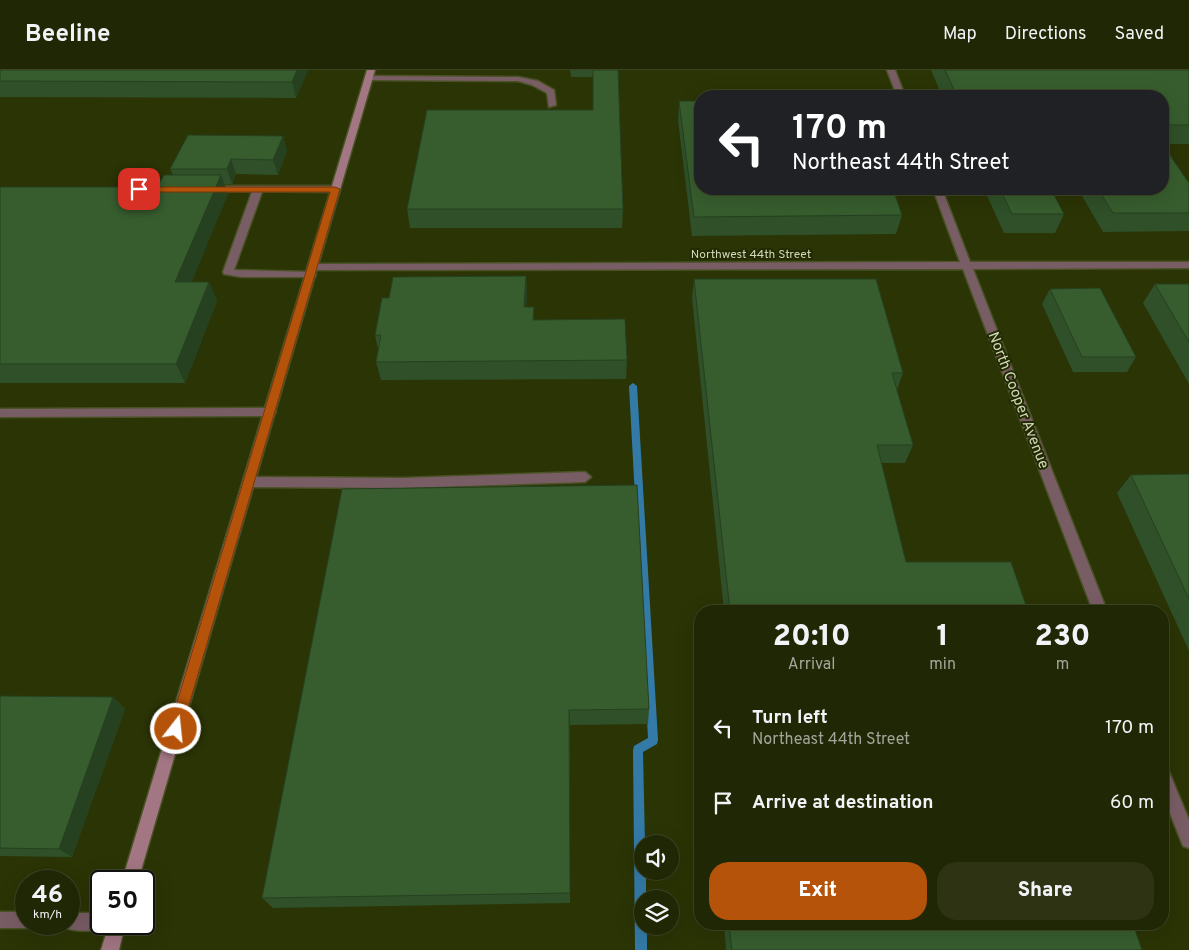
<!DOCTYPE html>
<style>
body{margin:0;font-family:Overpass,sans-serif;background:#2d3313;color:#f1f3f6;height:100vh;display:flex;flex-direction:column;font-size:19px;white-space:nowrap}
*{box-sizing:border-box;margin:0}
p{font-size:16px;color:#a2a59a}
.icon{flex:none;width:28px;height:28px;fill:none;stroke:currentColor;stroke-width:2;stroke-linecap:round;stroke-linejoin:round}
.map{position:relative;flex:1;overflow:hidden}
.panel{position:absolute;left:694px;top:535px;width:475px;height:325px;display:flex;flex-direction:column;background:#202704;border-radius:20px;box-shadow:0 5px 20px #0002,0 0 0 1px #3d4426}
.panel>*{flex:none}
.top-card{position:absolute;left:694px;top:20px;width:475px;height:105px;border-radius:20px;box-shadow:0 5px 20px #0002,0 0 0 1px #3d4426;background:#202124;color:#fff;overflow:hidden}
.fabs{position:absolute;left:634px;top:765px;display:grid;gap:10px}
.fabs a{display:grid;place-items:center;width:45px;height:45px;border-radius:50%;background:#202704;box-shadow:0 5px 20px #0002,0 0 0 1px #3d4426;font-size:25px}
.speed{position:absolute;left:15px;top:800px;display:flex;gap:10px;font-size:25px;font-weight:700;text-align:center}
.speed>*{display:grid;place-content:center;width:65px;height:65px;border-radius:50%;background:#202704;box-shadow:0 5px 20px #0002,0 0 0 1px #3d4426;line-height:1}
.speed small{font-size:12px;font-weight:400}
.speed .limit{border:2px solid #111;border-radius:8px;background:#fff;color:#111}
.pin{position:absolute;display:grid;place-items:center;width:42px;height:42px;color:#fff;margin:-21px;border-radius:10px;box-shadow:0 2px 8px #0006}
.me{position:absolute;width:55px;margin:-28px;rotate:16deg;stroke-linejoin:round;filter:drop-shadow(0 0 4px #0008)}
.turn{display:flex;align-items:center;gap:18px;height:105px;padding:0 15px;font-size:22px}
.turn .icon{width:65px;height:65px;stroke-width:2.5}
.turn b{display:block;font-size:35px;line-height:42px}
.eta{display:flex;justify-content:space-evenly;align-items:center;height:85px;text-align:center}
.eta b{font-size:30px;font-weight:800;line-height:35px}
.cta{display:flex;gap:10px;margin-top:auto;padding:10px 15px}
.cta a{flex:1;height:58px;border-radius:20px;background:#b45309;color:#fff;font-size:20px;font-weight:800;line-height:58px;text-align:center}
.cta a+a{background:#2d3313;color:#f1f3f6}
ul{padding:0;list-style:none}
li{display:flex;align-items:center;gap:15px;height:75px;padding:0 15px}
li div{flex:1}
li b{display:block;font-size:19px}
li em{font-style:normal}
header{display:flex;align-items:center;gap:30px;box-sizing:border-box;height:70px;padding:0 25px;background:#202704;border-bottom:1px solid #3d4426}
header strong{font-size:24px}
nav{display:flex;gap:28px;margin-inline-start:auto;font-size:18px}
.map>svg:first-child{display:block}
.lines{fill:none;stroke-linecap:round;stroke-linejoin:round}
.stream{fill:#347aa7;fill-rule:evenodd}
.lane-casing{stroke:#495125;stroke-width:3}
.street-casing{stroke:#495125;stroke-width:3}
.secondary-casing{stroke:#495125;stroke-width:3}
.lane{fill:#795d65;fill-rule:evenodd}
.street{fill:#795d65;fill-rule:evenodd}
.secondary{fill:#a27683;fill-rule:evenodd}
.wall{fill:#2f5028}
.shaded-wall{fill:#264120}
.building{fill:#375d2e;stroke:#264120}
.route{fill:#b45309;stroke:#753606}
.labels{text-anchor:middle;stroke-width:4;stroke-linejoin:round;paint-order:stroke}
.far-street-label{font-size:12px;fill:#cfd7b9;stroke:#212a00}
.street-label{font-size:15px;fill:#cfd7b9;stroke:#212a00}
</style>
<header>
<strong>Beeline</strong>
<nav><a>Map</a><a>Directions</a><a>Saved</a></nav>
</header>
<div class="map">
<svg width="1189" height="880" viewBox="0 0 1189 880">
<rect width="100%" height="100%" fill="#2b3405"/>
<g class="lines">
<!-- stream -->
<path class="stream" d="M633 313 637 316 658 670 657 674 643 682 645 774H642V801H646V829H642V856H647V880H635L633 680 634 676 648 668 629 316Z"/>
<!-- lane casing -->
<g class="lane-casing">
<path id="lane" d="M366 6 518 7 538 11 554 20 556 35 549 37 547 23 532 15 518 11 369 10H366Z
M258 116 263 119 234 200 311 202 316 205 315 207H242L224 204 223 202 253 119Z
M270 338 276 342 270 346 0 347V339Z
M585 402 591 407 585 412 403 418 249 417 243 412 249 407 403 408Z"/>
</g>
<!-- street casing -->
<g class="street-casing">
<path id="street" d="M887 0H895L905 26H897Z
M210 116H335L340 119 335 122 207 121 205 119Z
M933 119H942L970 192H1189V198L973 199 1107 541H1093L963 199 313 200 308 197 313 194 960 192Z
M1162 695 1167 697 1189 750V778L1183 776 1162 723Z
M0 842H26V854H33L26 858H0Z
M69 843H101V854H108L107 857C96 862 74 862 63 857L62 854H69Z"/>
</g>
<!-- secondary casing -->
<g class="secondary-casing">
<path id="secondary" d="M367 0H375L138 811H122Z
M109 854H125L119 880H101Z"/>
</g>
<!-- lane -->
<use href="#lane" class="lane"/>
<!-- street -->
<use href="#street" class="street"/>
<!-- secondary -->
<use href="#secondary" class="secondary"/>
</g>
<!-- wall -->
<path class="wall" d="M0 0H308L296 28 1 27 0 28Z
M570 0H618L623 139 622 158H410L407 139 593 40V7H571Z
M931 0H1189V74H1163L1189 113V161L1103 162 1078 119H1162V26H942Z
M679 31 902 145 896 164 692 166 678 50Z
M283 66 287 81 278 105 236 104 232 114H224L228 124 191 212H209L217 231 185 313H0V117H157L173 105 170 99Z
M984 119H1051L1064 144 1055 163H1004Z
M526 206 527 225 526 237 535 250 627 290 626 309 381 310 376 292 378 279 375 265 389 228Z
M694 209 903 303 897 320 913 375 905 393H881L906 492 1028 541H724L692 228Z
M1155 214H1189V314L1143 233Z
M1050 219 1136 287 1127 302H1073L1042 234Z
M1189 404V581L1117 423 1131 405Z
M342 419 649 639 648 654 570 655V833L273 838 262 828Z
M0 626 113 627 125 639 72 787 0 786Z
M724 854H1133L1142 880H726Z"/>
<!-- shaded-wall -->
<path class="shaded-wall" d="M297 0H308L296 28 292 12Z
M283 66 287 81 278 105 273 90Z
M231 89 236 104 232 114 227 99Z
M221 105 228 124 184 231 175 212Z
M526 206 527 225 525 255 524 237Z
M209 212 217 231 185 313 176 294Z
M113 627 125 639 72 787 59 779Z
M569 640 570 655V833V823Z"/>
<!-- building -->
<path class="building" d="M0 0H297L292 12 0 11Z
M593 0H618L623 139H407L427 40H593Z
M945 0H1189V55H1162V26H957Z
M679 31H700V119H893L902 145 694 147Z
M188 65 283 66 273 90 231 89 227 99H170Z
M1162 74 1189 113V143H1113L1098 119H1162Z
M164 105H221L175 212H209L176 294H0V117H157Z
M1000 119H1051L1064 144H1012Z
M526 206 524 237H534L533 250 625 249 627 290 376 292 381 265H375L382 228H389L393 207Z
M694 209H876L903 303H892L913 375H877L906 492H1011L1028 541H730Z
M1155 214H1189V272Z
M1100 218 1136 287H1082L1050 219Z
M1189 404V529L1131 405Z
M637 415 649 639 569 640 570 823 262 828 342 419Z
M0 626 113 627 59 779 0 778Z
M729 854H1133L1142 880H732Z"/>
<!-- route -->
<path class="route" d="M136 117H335L340 119 182 659 180 664 176 666 171 664 169 659 330 122H139L135 119Z"/>
<g class="labels">
<!-- far-street labels -->
<g class="far-street-label">
<text x="751" y="188">Northwest 44th Street</text>
</g>
<!-- street labels -->
<g class="street-label">
<text transform="translate(1019 330) rotate(69)" y="5">North Cooper Avenue</text>
</g>
</g>
</svg>
<div class="fabs">
<a><svg class="icon" aria-label="sound" viewBox="0 0 24 24"><path d="M4 9h4l5-4v14l-5-4H4zM17 9q2 3 0 6"/></svg></a>
<a><svg class="icon" aria-label="layers" viewBox="0 0 24 24"><path d="M12 4l9 5-9 5-9-5zM3 14l9 5 9-5"/></svg></a>
</div>
<div class="speed"><div>46<small>km/h</small></div><div class="limit">50</div></div>
<div class="pin" style="left:139px;top:119px;background:#d93025"><svg class="icon" aria-label="arrive" viewBox="0 0 24 24"><path d="M6 21V4h12l-3 4 3 4H6"/></svg></div>
<svg class="me" style="left:176px;top:659px" viewBox="-20 -20 40 40"><circle r="17" fill="#b45309" stroke="#fff" stroke-width="3"/><path d="M0-11L8 9 0 5-8 9z" fill="#fff"/></svg>
<div class="top-card">
<div class="turn"><svg class="icon" aria-label="left" viewBox="0 0 24 24"><path d="M17 20v-9H6M10 6l-5 5 5 5"/></svg><div><b>170 m</b>Northeast 44th Street</div></div>
</div>
<section class="panel">
<div class="eta">
<div><b>20:10</b><p>Arrival</p></div>
<div><b>1</b><p>min</p></div>
<div><b>230</b><p>m</p></div>
</div>
<ul>
<li><svg class="icon" aria-label="left" viewBox="0 0 24 24"><path d="M17 20v-9H6M10 6l-5 5 5 5"/></svg><div><b>Turn left</b><p>Northeast 44th Street</p></div><em>170 m</em></li>
<li><svg class="icon" aria-label="arrive" viewBox="0 0 24 24"><path d="M6 21V4h12l-3 4 3 4H6"/></svg><div><b>Arrive at destination</b></div><em>60 m</em></li>
</ul>
<div class="cta"><a>Exit</a><a>Share</a></div>
</section>
</div>
